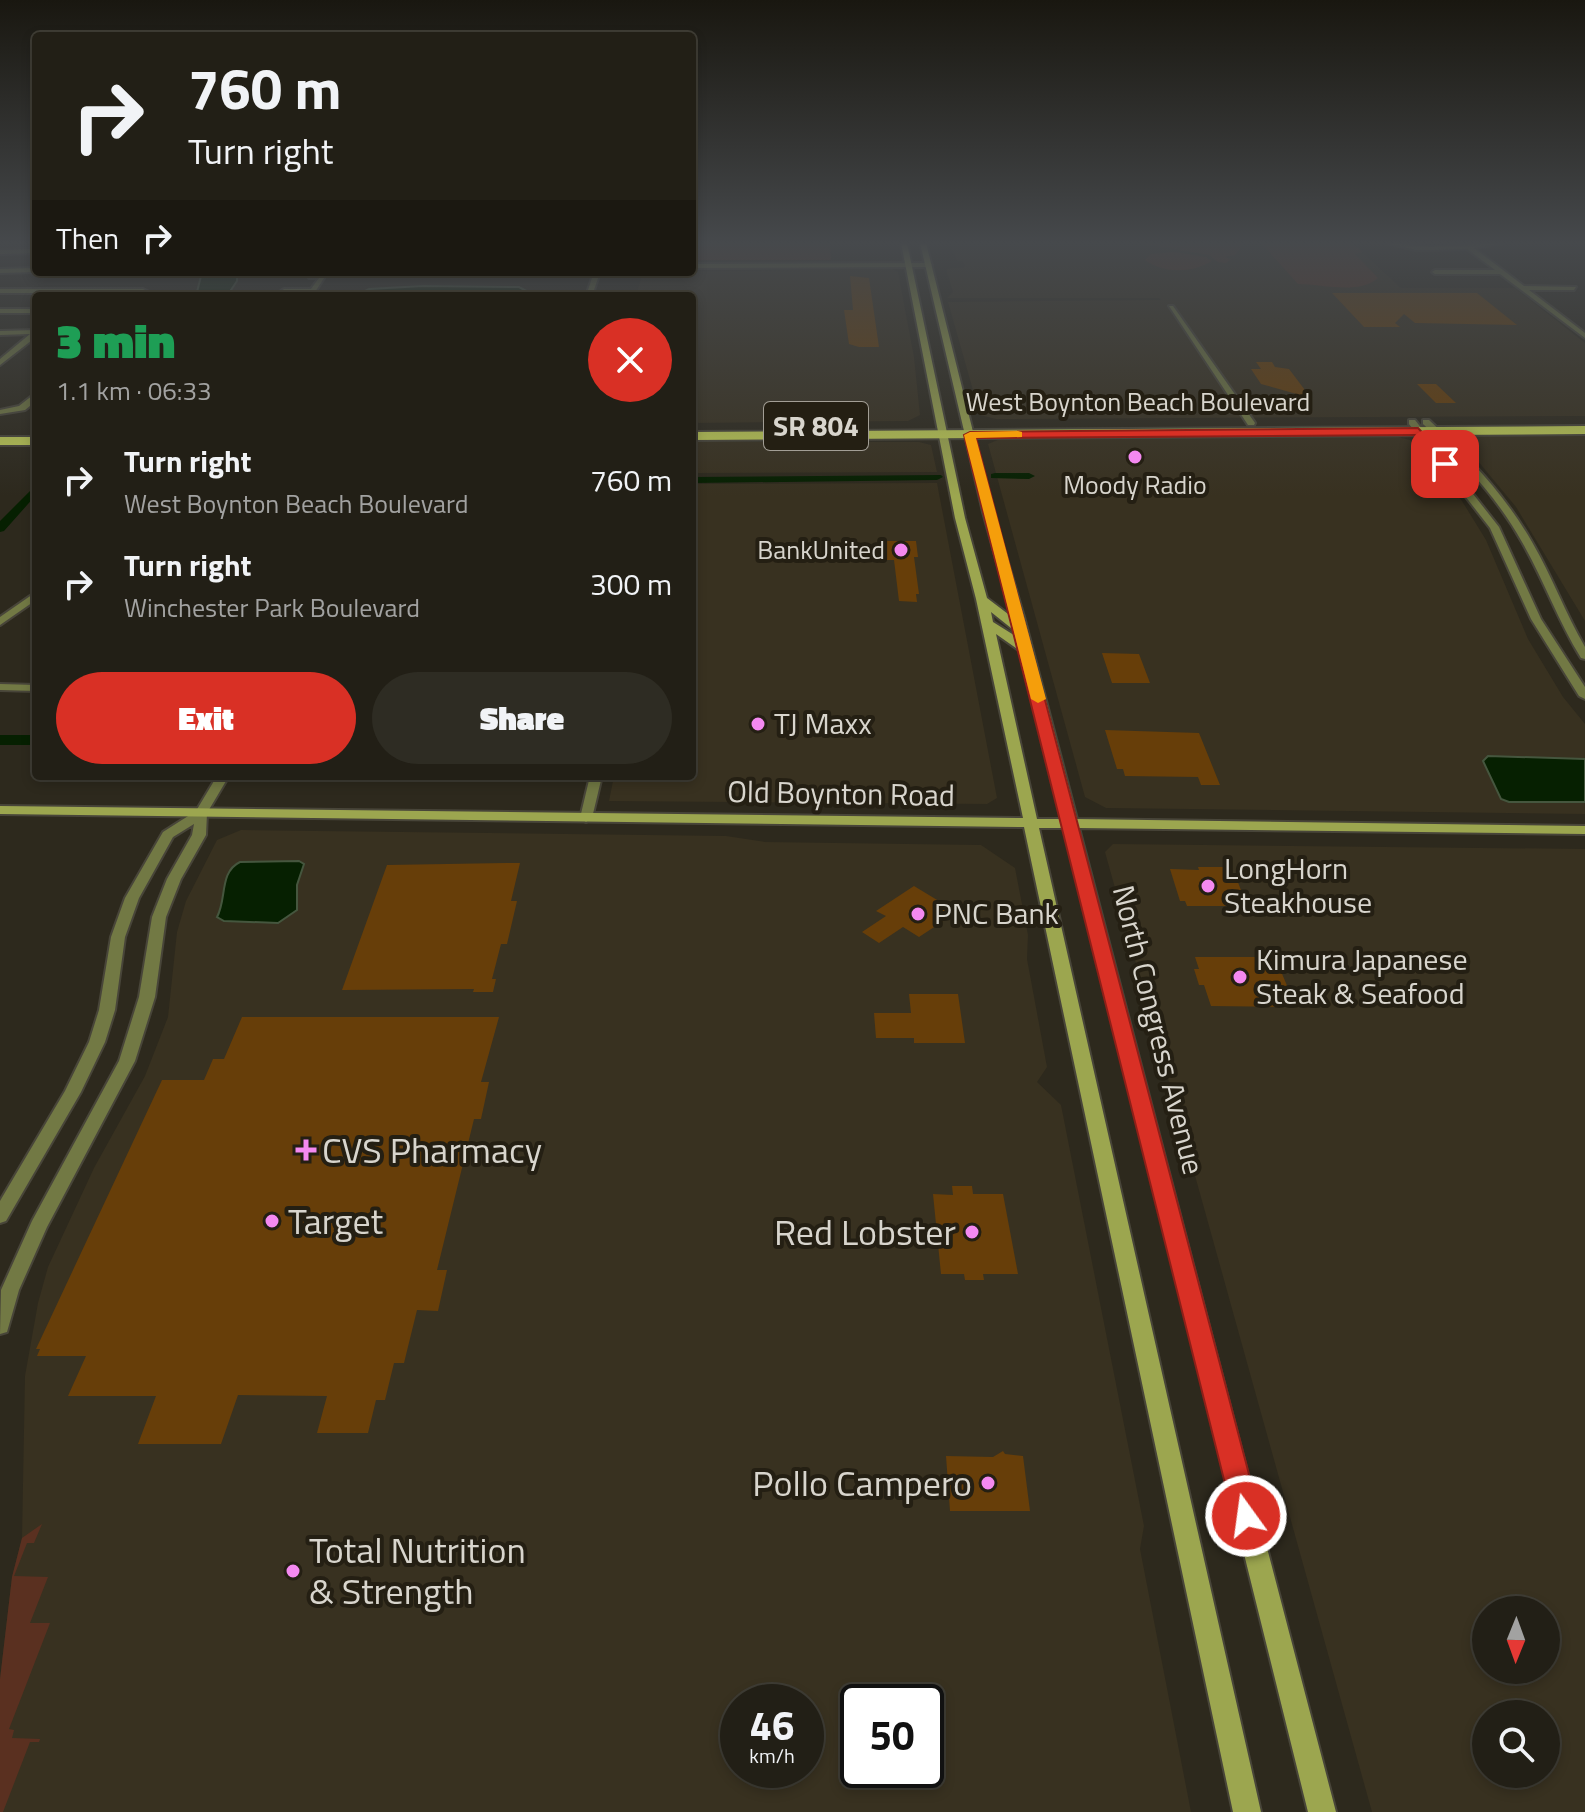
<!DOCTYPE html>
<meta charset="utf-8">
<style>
body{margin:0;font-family:"Titillium Web",sans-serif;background:#2e2c23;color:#f1f3f6;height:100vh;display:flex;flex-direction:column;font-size:30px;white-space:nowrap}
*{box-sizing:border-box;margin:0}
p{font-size:26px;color:#a2a2a1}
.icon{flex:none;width:44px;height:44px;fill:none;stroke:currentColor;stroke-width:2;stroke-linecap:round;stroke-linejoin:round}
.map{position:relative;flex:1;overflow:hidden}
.details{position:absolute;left:32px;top:292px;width:664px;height:488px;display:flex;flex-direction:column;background:#221f16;border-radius:8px;box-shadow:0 4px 12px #0003,0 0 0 2px #3f3d35}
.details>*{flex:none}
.hud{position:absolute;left:32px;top:32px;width:664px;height:244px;border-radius:8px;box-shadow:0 4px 12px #0003,0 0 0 2px #3f3d35;background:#221f16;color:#f1f3f6;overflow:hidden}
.needle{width:52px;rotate:181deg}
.tools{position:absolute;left:1472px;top:1596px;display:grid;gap:16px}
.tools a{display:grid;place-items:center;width:88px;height:88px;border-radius:50%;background:#221f16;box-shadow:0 4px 12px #0003,0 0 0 2px #3f3d35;font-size:40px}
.speed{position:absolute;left:720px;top:1684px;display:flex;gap:16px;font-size:40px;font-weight:700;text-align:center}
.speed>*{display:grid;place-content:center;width:104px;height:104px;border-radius:50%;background:#221f16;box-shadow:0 4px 12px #0003,0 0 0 2px #3f3d35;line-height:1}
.speed small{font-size:20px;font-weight:400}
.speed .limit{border:4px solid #111;border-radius:12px;background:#fff;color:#111}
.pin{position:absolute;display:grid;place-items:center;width:68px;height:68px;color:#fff;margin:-34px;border-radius:16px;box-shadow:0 4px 12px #0006}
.me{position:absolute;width:88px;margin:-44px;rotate:346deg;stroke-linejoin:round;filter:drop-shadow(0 0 6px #0008)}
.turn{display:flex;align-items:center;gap:28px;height:168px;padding:0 24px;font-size:36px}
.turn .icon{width:104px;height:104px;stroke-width:2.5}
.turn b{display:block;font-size:56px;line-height:68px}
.then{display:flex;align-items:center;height:76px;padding:0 24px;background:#0003;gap:16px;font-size:30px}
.round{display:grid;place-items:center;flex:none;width:84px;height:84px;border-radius:42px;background:#2e2c23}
.headline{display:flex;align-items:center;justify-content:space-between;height:136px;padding:0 24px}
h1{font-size:48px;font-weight:800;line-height:60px;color:#1e9e55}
.button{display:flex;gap:16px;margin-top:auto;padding:16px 24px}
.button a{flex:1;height:92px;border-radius:48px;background:#d93025;color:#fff;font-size:32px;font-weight:800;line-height:92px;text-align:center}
.button a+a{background:#2e2c23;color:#f1f3f6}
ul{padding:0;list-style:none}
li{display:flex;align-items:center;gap:24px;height:104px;padding:0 24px}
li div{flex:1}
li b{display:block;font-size:30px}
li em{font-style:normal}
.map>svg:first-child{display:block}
.built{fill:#383120;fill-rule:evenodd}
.green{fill:#5a3020}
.water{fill:#062001;stroke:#45563e;stroke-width:2}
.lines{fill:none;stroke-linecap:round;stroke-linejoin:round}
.canal{fill:#062001;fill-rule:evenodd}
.building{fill:#673e09}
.street-casing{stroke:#484539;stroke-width:4}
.secondary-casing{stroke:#484539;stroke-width:4}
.primary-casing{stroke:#484539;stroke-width:4}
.street{fill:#727944;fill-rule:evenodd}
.secondary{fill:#9ca64f;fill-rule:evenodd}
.primary{fill:#bcc955;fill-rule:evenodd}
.route{fill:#d93025;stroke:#8d1f18;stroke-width:2}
.slow{fill:#f59e0b}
.poi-dot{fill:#f489f0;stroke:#241f13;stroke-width:3}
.labels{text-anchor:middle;stroke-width:8;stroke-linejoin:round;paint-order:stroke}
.far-street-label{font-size:26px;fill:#d8d5cd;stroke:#241f13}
.far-poi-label{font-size:26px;fill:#d8d5cd;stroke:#241f13}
.shield{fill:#241f13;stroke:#a29e95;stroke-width:2}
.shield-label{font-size:28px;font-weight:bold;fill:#d8d5cd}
.poi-label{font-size:30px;fill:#d8d5cd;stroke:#241f13;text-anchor:start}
.street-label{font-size:30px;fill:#d8d5cd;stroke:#241f13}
.near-poi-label{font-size:36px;fill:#d8d5cd;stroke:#241f13;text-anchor:start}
</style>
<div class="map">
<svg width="1585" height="1812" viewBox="0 0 1585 1812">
<rect width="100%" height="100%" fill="#2d291d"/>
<!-- built -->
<path class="built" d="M950 243H1352L1401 288H1515L1585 343V416L996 419 980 415 948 302 1161 300 1159 298H947L953 292 946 269 965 267 963 261H957Z
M893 269 898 272 914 357 920 415 908 421 692 423V296H636L643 272Z
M1585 435V621L1516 507 1462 442 1465 436Z
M1394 436 1410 440 1462 501 1486 540 1528 639 1563 697 1585 724V814L1106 808 1085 797 988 444 1000 439Z
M692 442H919L931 445 937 472 692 473Z
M937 483 997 798 987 804 609 801 614 776H692V484Z
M241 830 726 836 765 842 981 845 1015 868 1028 935 1027 959 1047 1067 1037 1082 1061 1105 1144 1526 1140 1549 1191 1812H0V1679L12 1577 22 1538 25 1376 38 1303 48 1267 94 1168 145 1076 168 1017 177 932 186 901 217 840ZM738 1702H806V1770H738ZM858 1702H926V1770H858Z
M1113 844 1585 849V1812H1372L1105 852ZM1486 1610H1546V1670H1486ZM1486 1714H1546V1774H1486Z"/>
<!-- green -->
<path class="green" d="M692 243H830L831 260H692Z
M1136 243H1244L1235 255 1225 257 1231 259 1226 263 1218 262 1209 255 1178 250 1182 247 1176 249Z
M1261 243H1352L1363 252 1355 254 1378 278C1360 295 1321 284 1298 284Z
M1174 252 1206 257 1212 261C1192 273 1164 274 1145 260L1151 254Z
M42 1524 34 1543H27L14 1576 48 1577 30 1623H50L9 1729 14 1730 12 1738 40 1739 39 1742H30L3 1812H0V1679L12 1577 22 1538Z"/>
<!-- water -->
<path class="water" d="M202 272H237V281L227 296H196Z
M423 286 519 287 536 296H355L369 289Z
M1488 756 1585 759V802H1509L1501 799 1483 761Z
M299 861 304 864 297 885V910L278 923 224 921 217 917C227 899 219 872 240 862Z"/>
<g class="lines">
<!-- canal -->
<path class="canal" d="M995 473H1029L1035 476 1029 479 991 478V474Z
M941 475 943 477 937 480 692 483V477Z
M36 485V495L4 531 0 532V521Z
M0 735H36V745H0Z"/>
</g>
<!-- building -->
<path class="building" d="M850 276 869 278 879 347H859L849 344 844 310H853Z
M1332 293H1477L1517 325 1415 323 1404 314 1395 323 1400 327H1364Z
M1256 362H1272L1275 367 1289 369 1311 398 1261 384 1251 369H1261Z
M1417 384H1436L1456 403H1436Z
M885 541H916L918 557H914L919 594H916L917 602 899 601 894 560H887Z
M1102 653 1139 654 1150 683H1112Z
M1105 730 1199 733 1220 785H1201L1198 777 1125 776 1123 769H1117Z
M506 863H520L511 901H517L507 944H501L492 979H496L493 992H473L474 989 342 990 387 865Z
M1198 867H1225L1229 877H1236L1242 893H1235L1240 906H1187L1185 901H1180L1170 869 1199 870Z
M914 886 957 912 919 937 903 927 879 943 862 932 886 916 876 911Z
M1195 957H1275L1288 988 1275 989 1282 1007 1211 1006 1204 985H1199L1194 969H1199Z
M909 994H958L965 1043H914V1038H876L874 1013H911Z
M242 1017H499L481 1082H489L481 1119H474L437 1270H447L438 1311 417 1310 404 1363H394L385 1400H376L368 1433H317L327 1396 238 1395 221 1444H138L156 1396H68L86 1356H37L40 1349H36L162 1080H204L213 1059H224Z
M952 1186H972L973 1194H1003L1018 1274H983L984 1280H965L964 1274H941L933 1194 953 1195Z
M1003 1451 1005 1454 1023 1456 1030 1511H950L946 1456 993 1457Z"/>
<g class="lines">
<!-- street casing -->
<g class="street-casing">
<path id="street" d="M1387 243 1431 247 1503 243 1474 248 1524 286 1576 287 1574 290H1529L1585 333V338L1500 274H1435L1432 272 1435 270H1495L1467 249 1416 250Z
M36 249V253L0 254V250Z
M692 264 929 263 932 265 929 267 692 268Z
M36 268V272L0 273V269Z
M594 272H600L592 296H586Z
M326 275 315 292 284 293 281 291 284 289H311L319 278H309V276Z
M0 289H143L151 293 149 296H143L144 294 142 293H0Z
M1169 306H1173L1255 423 1254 425H1248Z
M0 309H36V313H0Z
M36 330V337L0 365V359L30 334 0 335V331Z
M33 395H36V401L25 410 0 414V410L19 406Z
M1409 420H1415L1499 527 1541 619 1585 687V699L1579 696 1531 619 1490 528 1409 424Z
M1423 420H1429C1468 456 1505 495 1532 542 1552 576 1565 613 1585 647V659L1581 658C1558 621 1544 580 1522 542 1497 497 1461 459 1423 424Z
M36 592V600L0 625V617Z
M0 684 36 685V691L0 690Z
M217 776H229L207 813 206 835 181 879 166 917 155 997 135 1061 47 1227 19 1290 7 1332 0 1334 1 1290 32 1221 119 1061 139 997 152 917 167 879 192 835 194 824 173 837 139 898 125 937 115 1010 105 1042 81 1092 6 1221 0 1223V1201L65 1091 89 1042 99 1010 111 937 125 898 163 832 196 811Z
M590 776H602L592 818 586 822 580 818Z"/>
</g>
<!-- secondary casing -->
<g class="secondary-casing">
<path id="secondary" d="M901 243H907L965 518 987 598 1012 617 983 512 920 243H926L993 512 1024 617 1077 819 1585 826V834L1079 828 1336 1812H1308L1064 828H1039L1261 1812H1233L1024 827 0 814V806L1023 818 976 599 955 518ZM991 612 1016 632 1017 637 993 622ZM996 634 1020 651 1062 819H1037Z"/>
</g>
<!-- primary casing -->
<g class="primary-casing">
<path id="primary" d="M1585 426V434L692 440V432Z
M0 437H36V445H0Z"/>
</g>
<!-- street -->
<use href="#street" class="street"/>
<!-- secondary -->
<use href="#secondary" class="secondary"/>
<!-- primary -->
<use href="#primary" class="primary"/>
</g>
<!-- sky -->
<linearGradient id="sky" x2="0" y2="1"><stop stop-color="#191710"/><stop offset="0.49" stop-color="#46494c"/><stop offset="1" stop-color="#46494c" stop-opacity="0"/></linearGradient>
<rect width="1585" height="496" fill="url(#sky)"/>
<!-- route -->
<path class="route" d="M1418 428 1449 461V466H1441L1415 435 976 438 1260 1516 1256 1526 1246 1530 1237 1526 1233 1516 964 435 970 432Z"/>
<!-- slow -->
<path class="slow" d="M1018 431 1022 432V437L976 438 1046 699 1038 703 1031 699 964 435 970 432Z"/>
<!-- markers -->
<g class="poi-dot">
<circle cx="1135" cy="457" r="8"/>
<circle cx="901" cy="550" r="8"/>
<circle cx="758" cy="724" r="8"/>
<circle cx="1208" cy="886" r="8"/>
<circle cx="918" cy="914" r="8"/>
<circle cx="1240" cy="977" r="8"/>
<path d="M302 1138h8v8h8v8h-8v8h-8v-8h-8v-8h8z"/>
<circle cx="272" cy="1221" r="8"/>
<circle cx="972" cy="1232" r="8"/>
<circle cx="988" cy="1483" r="8"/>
<circle cx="293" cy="1571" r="8"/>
</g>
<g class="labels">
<!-- far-street labels -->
<g class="far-street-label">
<text x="1138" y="411">West Boynton Beach Boulevard</text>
</g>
<!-- far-poi labels -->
<g class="far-poi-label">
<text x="1135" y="494">Moody Radio</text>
<text x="885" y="559" text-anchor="end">BankUnited</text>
</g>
<!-- shield labels -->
<rect class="shield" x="764" y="402" width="104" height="48" rx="6"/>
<g class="shield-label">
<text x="816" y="436">SR 804</text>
</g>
<!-- poi labels -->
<g class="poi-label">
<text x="774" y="734">TJ Maxx</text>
<text x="1224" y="879">LongHorn<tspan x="1224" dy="34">Steakhouse</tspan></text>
<text x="934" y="924">PNC Bank</text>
<text x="1256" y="970">Kimura Japanese<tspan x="1256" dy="34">Steak &amp; Seafood</tspan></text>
</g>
<!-- street labels -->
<g class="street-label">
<text transform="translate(841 794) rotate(1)" y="10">Old Boynton Road</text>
<text transform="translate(1158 1030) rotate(76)" y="10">North Congress Avenue</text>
</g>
<!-- near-poi labels -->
<g class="near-poi-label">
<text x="322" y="1163">CVS Pharmacy</text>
<text x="288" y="1234">Target</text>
<text x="956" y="1245" text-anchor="end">Red Lobster</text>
<text x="972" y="1496" text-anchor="end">Pollo Campero</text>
<text x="309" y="1563">Total Nutrition<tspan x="309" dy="41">&amp; Strength</tspan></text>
</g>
</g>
</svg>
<div class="tools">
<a><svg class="needle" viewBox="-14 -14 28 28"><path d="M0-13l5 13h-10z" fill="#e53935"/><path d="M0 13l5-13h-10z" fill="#a2a2a1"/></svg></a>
<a><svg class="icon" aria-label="search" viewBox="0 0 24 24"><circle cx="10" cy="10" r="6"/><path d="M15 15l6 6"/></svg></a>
</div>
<div class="speed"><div>46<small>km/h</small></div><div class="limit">50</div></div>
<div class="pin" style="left:1445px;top:464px;background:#d93025"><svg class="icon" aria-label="arrive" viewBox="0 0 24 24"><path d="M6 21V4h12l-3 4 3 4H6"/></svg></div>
<svg class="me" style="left:1246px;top:1516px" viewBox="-20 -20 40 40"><circle r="17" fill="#d93025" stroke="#fff" stroke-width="3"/><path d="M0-11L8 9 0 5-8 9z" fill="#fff"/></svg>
<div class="hud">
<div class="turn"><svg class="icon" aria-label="right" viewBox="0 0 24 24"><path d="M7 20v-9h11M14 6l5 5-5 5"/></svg><div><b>760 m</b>Turn right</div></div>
<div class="then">Then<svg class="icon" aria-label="right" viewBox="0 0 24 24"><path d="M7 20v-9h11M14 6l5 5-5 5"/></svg></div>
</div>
<section class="details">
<div class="headline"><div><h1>3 min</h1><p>1.1 km · 06:33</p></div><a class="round" style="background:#d93025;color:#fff"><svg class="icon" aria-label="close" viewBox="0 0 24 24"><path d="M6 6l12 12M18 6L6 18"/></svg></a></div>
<ul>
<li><svg class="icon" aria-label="right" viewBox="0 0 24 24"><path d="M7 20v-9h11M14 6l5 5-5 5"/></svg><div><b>Turn right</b><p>West Boynton Beach Boulevard</p></div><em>760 m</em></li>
<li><svg class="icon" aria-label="right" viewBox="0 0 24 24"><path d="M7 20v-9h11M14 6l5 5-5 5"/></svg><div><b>Turn right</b><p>Winchester Park Boulevard</p></div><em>300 m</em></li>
</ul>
<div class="button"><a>Exit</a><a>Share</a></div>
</section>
</div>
